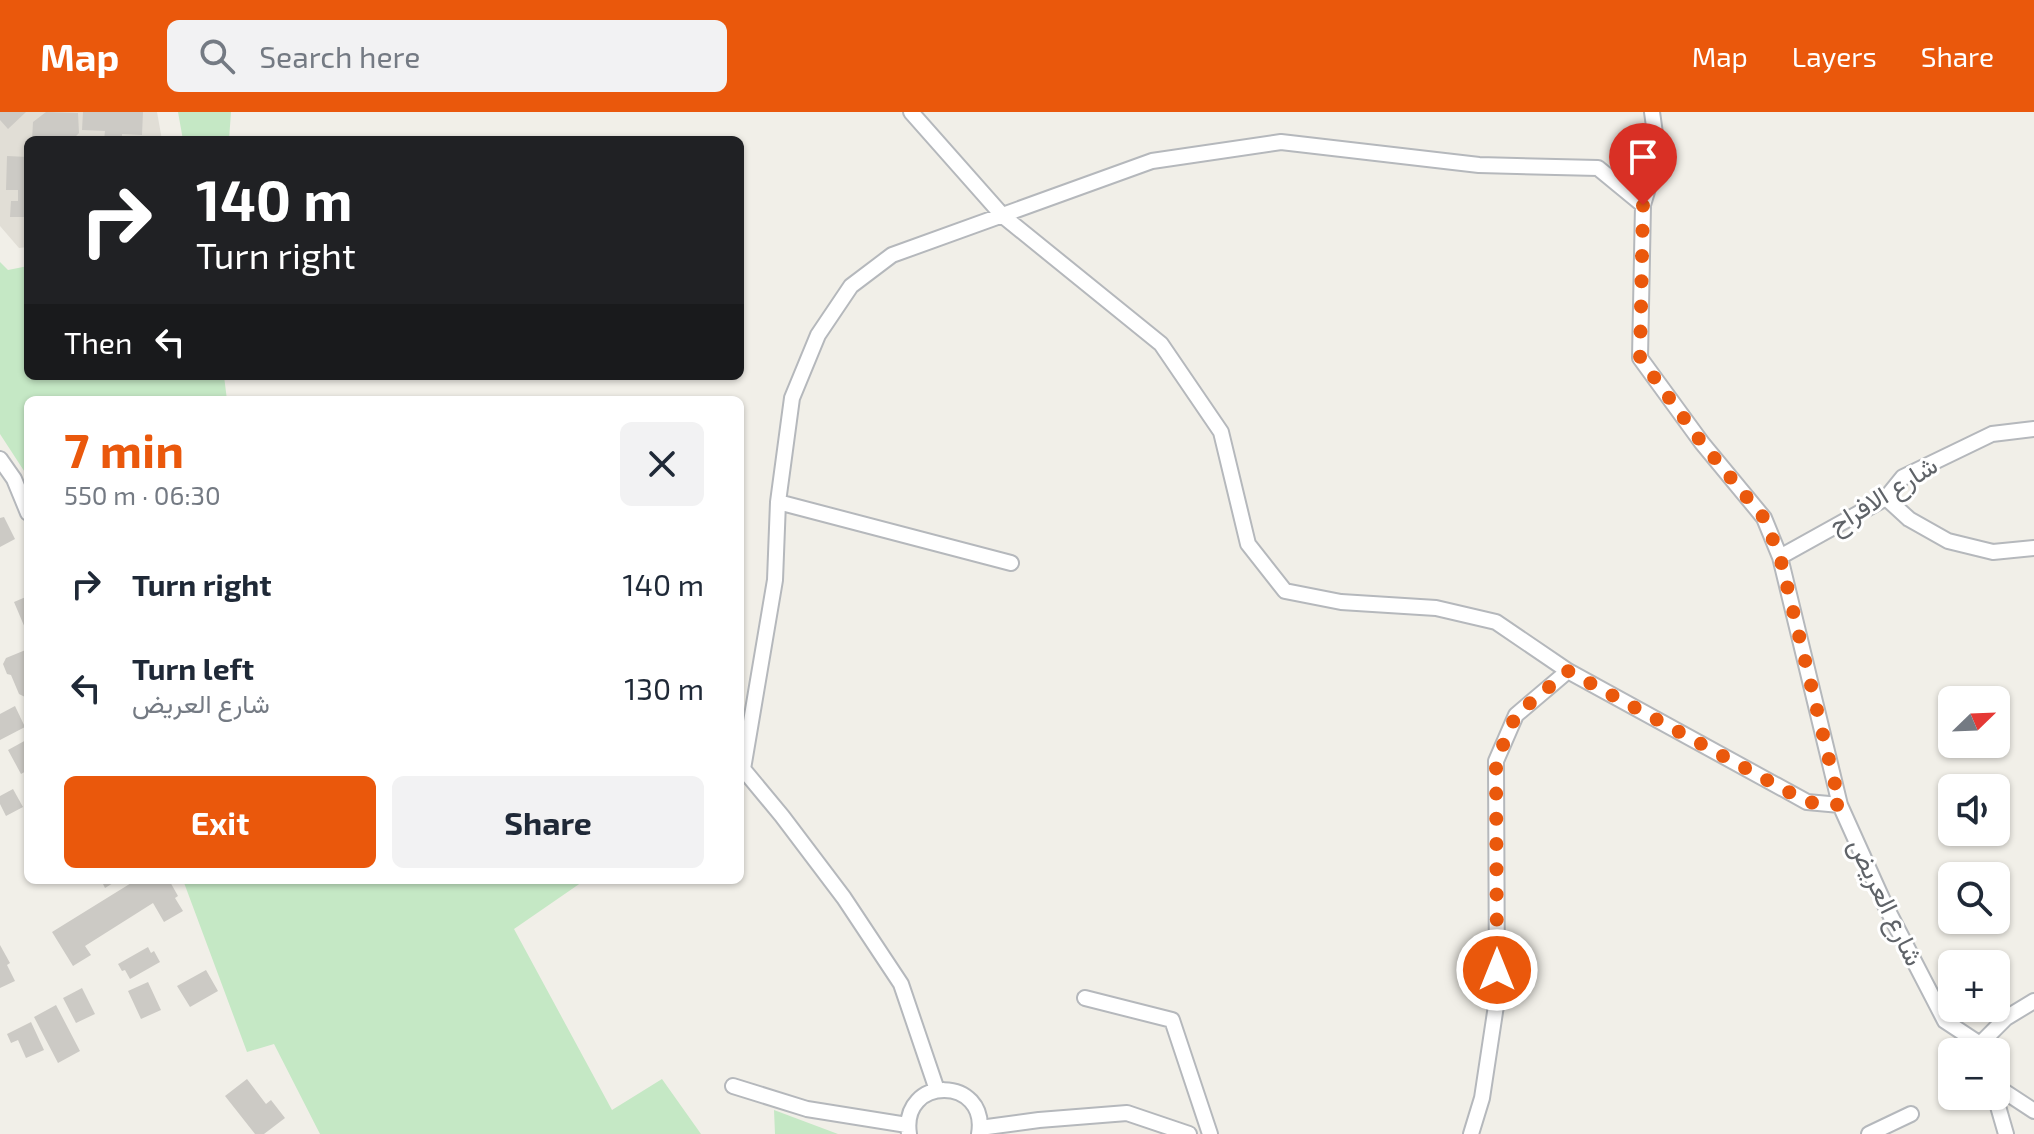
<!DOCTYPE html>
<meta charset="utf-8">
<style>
body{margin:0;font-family:"Exo 2",Vazirmatn,sans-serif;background:#f2f2f3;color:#1f2937;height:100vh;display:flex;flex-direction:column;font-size:30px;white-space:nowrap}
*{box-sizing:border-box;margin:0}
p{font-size:26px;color:#747a83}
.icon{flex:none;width:44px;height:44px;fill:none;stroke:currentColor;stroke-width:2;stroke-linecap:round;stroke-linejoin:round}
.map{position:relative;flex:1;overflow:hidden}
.details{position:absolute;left:24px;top:284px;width:720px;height:488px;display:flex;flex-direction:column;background:#fff;border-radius:12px;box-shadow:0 2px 6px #0004}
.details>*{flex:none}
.top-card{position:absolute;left:24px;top:24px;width:720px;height:244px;border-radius:12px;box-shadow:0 2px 6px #0004;background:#202124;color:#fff;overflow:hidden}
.needle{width:52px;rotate:67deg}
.buttons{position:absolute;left:1938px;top:574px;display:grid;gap:16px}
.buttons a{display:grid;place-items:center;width:72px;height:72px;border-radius:12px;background:#fff;box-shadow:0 2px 6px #0004;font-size:40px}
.pin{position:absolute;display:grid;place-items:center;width:68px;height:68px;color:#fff;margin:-82px -34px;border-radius:50% 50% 50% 0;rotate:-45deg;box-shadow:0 0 8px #0007}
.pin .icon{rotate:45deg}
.me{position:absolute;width:88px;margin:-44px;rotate:0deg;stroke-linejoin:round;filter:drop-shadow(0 0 6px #0008)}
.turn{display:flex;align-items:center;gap:28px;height:168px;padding:0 40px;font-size:36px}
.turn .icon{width:104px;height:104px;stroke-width:2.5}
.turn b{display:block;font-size:56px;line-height:68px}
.then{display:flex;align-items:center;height:76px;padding:0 40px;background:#0003;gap:16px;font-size:30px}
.round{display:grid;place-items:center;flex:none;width:84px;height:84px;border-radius:12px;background:#f2f2f3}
.headline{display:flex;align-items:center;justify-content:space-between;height:136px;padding:0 40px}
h1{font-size:48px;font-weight:700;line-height:60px;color:#ea580c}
.action{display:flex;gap:16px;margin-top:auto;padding:16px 40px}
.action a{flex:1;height:92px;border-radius:12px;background:#ea580c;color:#fff;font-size:32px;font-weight:700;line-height:92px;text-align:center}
.action a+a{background:#f2f2f3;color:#1f2937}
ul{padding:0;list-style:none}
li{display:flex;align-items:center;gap:24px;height:104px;padding:0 40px}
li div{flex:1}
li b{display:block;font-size:30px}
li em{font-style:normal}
header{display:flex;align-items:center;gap:48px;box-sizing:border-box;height:112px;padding:0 40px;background:#ea580c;color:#fff}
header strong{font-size:38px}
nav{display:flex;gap:44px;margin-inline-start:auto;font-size:28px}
.search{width:560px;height:72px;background:#f2f2f3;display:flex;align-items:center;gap:20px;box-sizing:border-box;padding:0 28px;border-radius:12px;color:#747a83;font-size:30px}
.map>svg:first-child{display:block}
.education{fill:#e1ded6}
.green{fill:#c5e8c5}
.building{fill:#cccac5}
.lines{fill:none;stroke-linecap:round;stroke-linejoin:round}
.minor-casing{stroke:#b5b8bc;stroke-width:18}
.minor{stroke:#fff;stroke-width:14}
.route{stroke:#ea580c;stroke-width:14;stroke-dasharray:0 25.2}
.labels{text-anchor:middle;stroke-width:6;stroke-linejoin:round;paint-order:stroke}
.street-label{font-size:26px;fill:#5f6368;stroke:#fff}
</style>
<header>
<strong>Map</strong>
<div class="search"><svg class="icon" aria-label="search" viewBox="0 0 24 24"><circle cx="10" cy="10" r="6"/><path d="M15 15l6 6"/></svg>Search here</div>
<nav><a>Map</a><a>Layers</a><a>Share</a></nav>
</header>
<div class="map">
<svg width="2034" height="1022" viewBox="0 0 2034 1022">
<rect width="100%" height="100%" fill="#f1efe8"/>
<!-- education -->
<path class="education" d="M0 0H157L162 28H28V135L19 136 0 114Z"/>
<!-- green -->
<path class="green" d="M178 0H231L229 28H183Z
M0 150 8 158 28 154V264H224L227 288H28V365L0 322Z
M183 768H585L514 817 612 998 662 967 701 1022H320L274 932 247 940Z
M774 998 838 1022H775Z"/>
<!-- building -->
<path class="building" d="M0 0H26L8 17 0 8Z
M46 0 78 1 79 21 72 28H32L33 10Z
M83 0H143L142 23 122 22V28H104L105 19 82 18Z
M7 44 28 45V105H10L11 89H18V78H6Z
M4 405 15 427 0 435V406Z
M28 484V515L25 516 14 490Z
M28 537V584L25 585 19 582 11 563 7 562 3 552 6 546Z
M15 594 25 615 0 628V602Z
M28 627V658L21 662 8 638Z
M13 677 23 695 6 704 0 692V684Z
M101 768H118L105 776Z
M136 768H169L178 784 175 786 183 799 164 810 153 791 85 834 91 843 73 854 52 820Z
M0 833 10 851 7 853 15 869 0 876Z
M148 835 151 841 154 839 160 850 130 867 125 858 122 859 118 852Z
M206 858 218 879 190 895 177 874Z
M148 870 161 898 141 907 128 879Z
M82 876 95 902 76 911 63 886Z
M56 893 80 939 58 951 34 905Z
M31 910 44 938 26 946 18 928 11 931 7 922Z
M247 967 266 992 271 988 285 1006 264 1022H255L225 984Z"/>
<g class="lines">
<!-- minor casing -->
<g class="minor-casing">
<path id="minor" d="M911 0 1003 104 1161 232 1221 320 1248 432 1285 479 1341 490 1436 496 1496 510 1568 559 1807 690 1840 693
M1652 0 1658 43 1643 93 1640 246 1702 331 1764 406 1780 445 1840 693 1885 793 1945 909 1980 932 1982 940
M0 347 14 367 28 401
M1886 386 1909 407 1948 429 1993 440 2034 436
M778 390 1011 451
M1780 445 1886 386 1903 365 1992 322 2034 317
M1085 886 1172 908 1210 1022
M1980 932 2006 906 2034 889
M733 974 807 997 907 1013
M1996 974 2034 999
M937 978 901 872 844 786 782 704 743 657 775 468 778 390 792 286 818 223 851 174 892 143 1152 49 1281 30 1479 53 1598 56 1643 93
M1995 984 2006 1022
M980 1016 1039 1008 1127 1001 1189 1022
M909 1022C900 963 989 964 979 1022
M1471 1022 1482 986 1497 887 1496 649 1516 603 1568 559
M1869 1022 1911 1002"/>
</g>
<!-- minor -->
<use href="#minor" class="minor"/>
</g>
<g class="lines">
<!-- route -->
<path class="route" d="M1497 858 1496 649 1516 603 1568 559 1807 690 1840 693 1780 445 1764 406 1702 331 1640 246 1643 93"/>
</g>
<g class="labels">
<!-- street labels -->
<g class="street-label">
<text transform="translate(1883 383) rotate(-32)" y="9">شارع الافراح</text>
<text transform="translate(1886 790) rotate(64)" y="9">شارع العريض</text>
</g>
</g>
</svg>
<div class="buttons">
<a><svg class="needle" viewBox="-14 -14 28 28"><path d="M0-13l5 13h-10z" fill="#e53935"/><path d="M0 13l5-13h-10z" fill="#747a83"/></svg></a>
<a><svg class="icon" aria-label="sound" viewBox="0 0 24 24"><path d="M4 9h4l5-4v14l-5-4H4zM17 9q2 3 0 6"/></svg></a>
<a><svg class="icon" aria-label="search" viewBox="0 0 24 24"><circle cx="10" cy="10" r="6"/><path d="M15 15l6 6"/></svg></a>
<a>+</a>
<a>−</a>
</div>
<div class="pin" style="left:1643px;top:93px;background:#d93025"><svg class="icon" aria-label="arrive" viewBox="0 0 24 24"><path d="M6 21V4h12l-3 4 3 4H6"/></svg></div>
<svg class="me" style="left:1497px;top:858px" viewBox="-20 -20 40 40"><circle r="17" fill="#ea580c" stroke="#fff" stroke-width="3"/><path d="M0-11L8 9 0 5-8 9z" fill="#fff"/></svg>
<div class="top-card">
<div class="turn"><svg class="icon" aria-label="right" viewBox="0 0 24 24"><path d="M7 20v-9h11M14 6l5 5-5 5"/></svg><div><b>140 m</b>Turn right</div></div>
<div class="then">Then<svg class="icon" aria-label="left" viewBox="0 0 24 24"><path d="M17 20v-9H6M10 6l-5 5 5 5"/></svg></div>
</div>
<section class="details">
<div class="headline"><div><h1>7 min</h1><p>550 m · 06:30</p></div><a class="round"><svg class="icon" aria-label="close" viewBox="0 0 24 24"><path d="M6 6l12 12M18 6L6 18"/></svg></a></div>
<ul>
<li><svg class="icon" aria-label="right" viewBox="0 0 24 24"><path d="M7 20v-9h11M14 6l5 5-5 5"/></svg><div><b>Turn right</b></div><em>140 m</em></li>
<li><svg class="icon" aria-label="left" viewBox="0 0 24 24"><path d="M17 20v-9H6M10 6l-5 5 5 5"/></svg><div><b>Turn left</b><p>شارع العريض</p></div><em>130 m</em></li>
</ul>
<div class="action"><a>Exit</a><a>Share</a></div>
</section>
</div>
